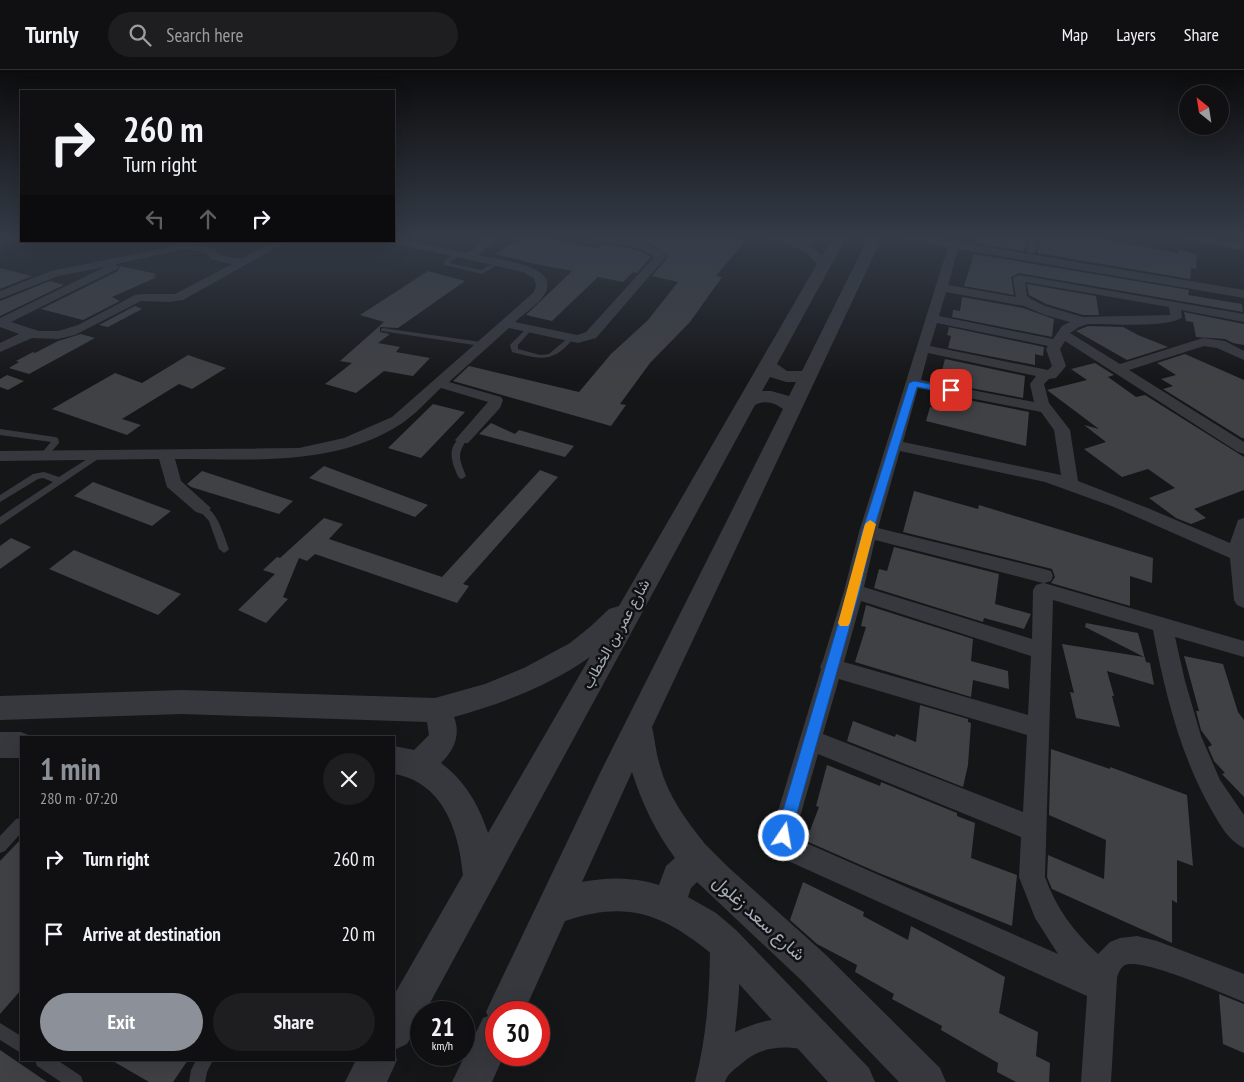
<!DOCTYPE html>
<meta charset="utf-8">
<style>
body{margin:0;font-family:"PT Sans Narrow",Vazirmatn,sans-serif;background:#1e1e20;color:#f1f3f6;height:100vh;display:flex;flex-direction:column;font-size:19px;white-space:nowrap}
*{box-sizing:border-box;margin:0}
p{font-size:16px;color:#9c9d9f}
.icon{flex:none;width:28px;height:28px;fill:none;stroke:currentColor;stroke-width:2;stroke-linecap:round;stroke-linejoin:round}
.map{position:relative;flex:1;overflow:hidden}
.side{position:absolute;left:20px;top:666px;width:375px;height:325px;display:flex;flex-direction:column;background:#101012;border-radius:0px;box-shadow:0 5px 20px #0002,0 0 0 1px #303032}
.side>*{flex:none}
.top-card{position:absolute;left:20px;top:20px;width:375px;height:152px;border-radius:0px;box-shadow:0 5px 20px #0002,0 0 0 1px #303032;background:#101012;color:#f1f3f6;overflow:hidden}
.needle{width:32px;rotate:330deg}
.tools{position:absolute;left:1179px;top:15px;display:grid;gap:10px}
.tools a{display:grid;place-items:center;width:50px;height:50px;border-radius:50%;background:#101012;box-shadow:0 5px 20px #0002,0 0 0 1px #303032;font-size:25px}
.speed{position:absolute;left:410px;top:931px;display:flex;gap:10px;font-size:25px;font-weight:700;text-align:center}
.speed>*{display:grid;place-content:center;width:65px;height:65px;border-radius:50%;background:#101012;box-shadow:0 5px 20px #0002,0 0 0 1px #303032;line-height:1}
.speed small{font-size:12px;font-weight:400}
.speed .limit{border:8px solid #d22;background:#fff;color:#111}
.pin{position:absolute;display:grid;place-items:center;width:42px;height:42px;color:#fff;margin:-21px;border-radius:10px;box-shadow:0 2px 8px #0006}
.me{position:absolute;width:55px;margin:-28px;rotate:12deg;stroke-linejoin:round;filter:drop-shadow(0 0 4px #0008)}
.turn{display:flex;align-items:center;gap:18px;height:105px;padding:0 20px;font-size:22px}
.turn .icon{width:65px;height:65px;stroke-width:2.5}
.turn b{display:block;font-size:35px;line-height:42px}
.lanes{display:flex;align-items:center;height:48px;padding:0 20px;background:#0003;justify-content:center;gap:25px;direction:ltr}
.lanes .off{opacity:.35}
.round{display:grid;place-items:center;flex:none;width:52px;height:52px;border-radius:26px;background:#1e1e20}
.headline{display:flex;align-items:center;justify-content:space-between;height:85px;padding:0 20px}
h1{font-size:30px;font-weight:700;line-height:38px;color:#8c9099}
.primary-button{display:flex;gap:10px;margin-top:auto;padding:10px 20px}
.primary-button a{flex:1;height:58px;border-radius:30px;background:#8c9099;color:#fff;font-size:20px;font-weight:700;line-height:58px;text-align:center}
.primary-button a+a{background:#1e1e20;color:#f1f3f6}
ul{padding:0;list-style:none}
li{display:flex;align-items:center;gap:15px;height:75px;padding:0 20px}
li div{flex:1}
li b{display:block;font-size:19px}
li em{font-style:normal}
header{display:flex;align-items:center;gap:30px;box-sizing:border-box;height:70px;padding:0 25px;background:#101012;border-bottom:1px solid #303032}
header strong{font-size:24px}
nav{display:flex;gap:28px;margin-inline-start:auto;font-size:18px}
.search{width:350px;height:45px;background:#1e1e20;display:flex;align-items:center;gap:12px;box-sizing:border-box;padding:0 18px;border-radius:28px;color:#9c9d9f;font-size:19px}
.map>svg:first-child{display:block}
.building{fill:#3f4145}
.lines{fill:none;stroke-linecap:round;stroke-linejoin:round}
.service{fill:#36383d;fill-rule:evenodd}
.minor{fill:#36383d;fill-rule:evenodd}
.tertiary{fill:#36383d;fill-rule:evenodd}
.route{fill:#1a73e8;stroke:#114b97}
.slow{fill:#f59e0b}
.labels{text-anchor:middle;stroke-width:5;stroke-linejoin:round;paint-order:stroke}
.street-label{font-size:15px;fill:#a6aeb9;stroke:#101113}
.near-street-label{font-size:18px;fill:#a6aeb9;stroke:#101113}
</style>
<header>
<strong>Turnly</strong>
<div class="search"><svg class="icon" aria-label="search" viewBox="0 0 24 24"><circle cx="10" cy="10" r="6"/><path d="M15 15l6 6"/></svg>Search here</div>
<nav><a>Map</a><a>Layers</a><a>Share</a></nav>
</header>
<div class="map">
<svg width="1244" height="1012" viewBox="0 0 1244 1012">
<rect width="100%" height="100%" fill="#151618"/>
<!-- building -->
<path class="building" d="M520 168H546L600 179 601 173 637 180 651 187 637 203 633 202 623 212 598 207 552 251 526 245 572 201 535 194 495 184Z
M631 168H730L745 171 716 206 722 207 690 252 650 293 620 334 626 335 611 356 453 311 469 296 579 322 611 284 648 250 678 212 652 206 667 188V186L652 174Z
M977 168H1027L1024 181 976 173Z
M1041 168H1097L1178 183 1179 180 1197 184 1196 199 1191 198 1190 209 1037 183Z
M974 184 1189 220 1188 225 1242 234 1243 242 1019 203 1011 207 1014 225 964 216Z
M120 196 157 204 153 206 157 207 112 227 120 231 83 250 41 239 118 201Z
M0 198 32 206 0 219Z
M428 201 465 211 398 258 380 257V262L390 264 378 273 400 277 396 282 430 288 413 306 384 301 356 323 325 314 352 293 340 291 384 252 360 245Z
M50 211 64 215 0 246V231Z
M1027 214 1096 226 1099 245H1083L1046 234 1029 225Z
M962 227 1023 238 1054 249 1052 267 952 247 953 240 960 241Z
M135 236 142 239 108 257 99 255Z
M1184 242 1244 254V275L1233 273 1225 269 1196 267 1193 252 1186 251Z
M1088 256 1123 257 1138 265 1168 277 1127 290 1076 261Z
M949 257 1044 277 1043 286 1035 284V295L948 278 951 266 947 265Z
M81 264 95 268 29 304 9 298 19 292 16 291 33 282 35 283 58 271Z
M1185 284 1244 310V368H1242L1163 319 1173 316 1161 309 1176 305 1157 293Z
M188 285 226 298 192 319 179 314 122 349 141 355 127 365 52 339 115 303 142 313Z
M945 289 1025 306 1023 328 939 312Z
M1095 293 1114 305 1108 307 1136 327 1145 325 1244 387V420L1194 439 1206 448 1191 454 1176 448 1149 428 1175 418 1148 399 1122 407 1084 379 1106 372 1084 355 1099 359 1047 320 1087 310 1071 299Z
M7 305 24 311 8 320 0 317V309Z
M943 325 1029 342 1026 376 926 351 930 337 939 339Z
M433 334 465 342 421 388 388 378Z
M491 353 515 364 519 360 574 376 565 387 479 364Z
M324 396 428 435 415 447 309 408Z
M540 400 558 407 463 514 469 516 457 533 315 484 307 491 299 488 283 527 288 529 266 553 238 540 275 504 263 500 277 487 280 488 324 448 343 454 329 469 442 507Z
M202 401 293 431 279 444 191 417 187 414Z
M93 412 171 441 152 456 74 426Z
M914 421 978 439 979 435 1153 488 1152 513 1130 506V536L1051 513 1055 507 1052 499 903 462Z
M11 468 31 477 0 499V476Z
M894 477 999 504 995 534 1031 544 1024 559 984 548 983 552 874 518 879 499 887 501Z
M74 480 181 524 158 545 49 499Z
M866 535 973 569 971 591 1008 601 1009 619 973 610 971 627 855 592 866 557 861 556Z
M1086 553 1138 563 1146 592 1150 593 1154 615 1107 601 1114 626H1112L1120 657 1076 648 1070 622 1074 623 1062 574 1144 587 1085 557Z
M1184 586 1223 594 1238 642 1244 650V727L1222 704 1225 703 1214 691 1208 677 1212 675 1201 660 1196 641H1199Z
M920 635 968 649V652L971 653 968 695 963 717 847 671 853 651 895 667 896 664 916 672Z
M1051 679 1110 699V697L1187 725 1193 796 1177 790V833L1172 830V873L1052 819 1047 807 1048 785 1104 809 1106 770 1049 745Z
M827 695 880 716 881 712 957 743V746L975 753 971 788 1017 805 1012 856 879 803 806 771 819 737 816 736Z
M21 769V920L0 944V791Z
M803 812 864 842 863 846 908 870 911 856 1005 907 999 943 1038 962 1036 986 1050 993 1049 1012H1016L997 1002 998 993 941 960 942 956 892 929 894 924 855 902 857 895 817 874 790 850Z
M1219 924 1244 934V983L1223 974Z
M0 980 47 1012H0Z
M111 990H188L173 1012H149Z"/>
<g class="lines">
<!-- service -->
<path class="service" d="M458 181 461 183 460 184 449 193 481 200 497 191 502 192 482 204 445 195 444 191Z
M529 257 532 259 518 275V279L540 285 549 284 569 267 574 268C553 293 542 290 512 282L510 275 527 258Z
M383 258 481 272 485 274 481 276 381 261V259Z
M0 359 55 367 58 368 59 373 46 388 43 389 39 386 51 372 0 365Z
M463 367 467 370C456 384 460 391 466 406L462 409 459 408C452 395 445 375 463 367Z
M98 382 102 385 101 387 0 455V447L53 412 43 408 38 409 0 432V425L33 404 44 402 59 407Z
M202 435C218 441 223 464 229 479L227 481 224 483 219 479 209 451 197 438Z
M21 748V763L5 781 0 783V766L16 749Z
M0 953 21 966V983L0 970Z
M35 990H57L81 1006 83 1012H61L37 996Z
M196 990H213L207 1002 205 1012H189L191 1000Z"/>
<!-- minor -->
<path class="minor" d="M394 168 467 183 487 168H499L478 185C495 189 564 195 544 225 538 235 524 243 515 252L577 265 586 262 654 187 638 178 598 171 593 168C616 168 650 167 666 187L596 268 578 273 509 258 449 312 501 327 503 330 500 338 468 373H458L455 370 488 332 441 318C428 330 416 344 401 354 335 397 250 389 175 389L181 411 211 438 208 442 202 444 196 442 167 417 159 389 0 391V381L299 378 344 368 392 347 534 222 536 215 534 208 523 202 390 172 394 171Z
M772 168H838L833 171 806 174 816 180 831 195 829 197C818 200 814 189 806 183 794 175 787 174 773 170Z
M909 168H933L1244 220V228L958 179 948 215 1016 227 1013 208 1019 205 1244 244V252L1181 240 1182 247C1172 258 1106 254 1088 254L1079 257 1070 263 1120 294 1203 268 1225 271 1244 281V290L1217 278 1204 276 1129 300 1244 372V384L1238 382 1065 271 1060 279 1066 296 1056 308 1049 309 1044 314 1049 333 1070 360 1078 411 1150 439 1230 473 1238 450 1244 448V538L1237 535 1234 530 1230 488 1114 437 1045 412 900 381 878 458 1044 499 1051 501 1053 506 1051 511 1044 513 1244 571V587L1175 567 1185 611 1201 666 1220 710 1244 745V778C1229 771 1220 755 1212 741 1180 685 1165 623 1153 560L1053 530 1045 807C1056 838 1074 862 1098 884L1110 872 1120 868 1137 866 1157 871 1244 904V932C1223 924 1144 888 1125 895 1121 897 1118 903 1117 908L1111 1012H1081L1087 926 786 790C778 782 773 772 772 761L821 599 820 597 823 590 844 521 859 462 948 177 914 171ZM1025 212 1169 237 1170 245 1083 247 1045 236 1031 229 1027 226ZM946 222 1024 236 1045 245 1070 252 1062 256 1053 269 939 246ZM937 253 1048 276 1046 279 1052 296 1048 300 930 276ZM928 283 1036 306 1030 314 1034 332 921 310ZM918 318 1041 342 1054 360 1061 405 903 372ZM875 470 1043 513 1036 515 1033 520 1032 569 864 517ZM861 531 1031 586 1028 645 844 592ZM839 609 1027 665 1023 742 823 664ZM818 684 1021 767 1019 807 1035 848 1058 884 804 772 798 765 796 761Z
M1029 168H1039L1035 183 1031 184 1026 181Z
M1186 168H1209L1243 174 1244 180 1191 171Z
M186 171H202L196 175 214 179 219 185 241 189 275 171H288L183 230 169 232 141 231 75 265 58 269 32 268 0 282V273L19 264 0 257V248L105 197 58 206 0 229V221L51 201 170 177ZM185 179 206 183 211 189 232 194 175 224H144L135 225 78 255 58 261H39L11 252 117 199 119 197 116 194Z
M724 859 734 863C744 889 738 934 735 962 763 949 790 943 820 955L824 966 820 977C807 982 805 979 793 978 772 976 756 981 741 994 735 999 727 1004 725 1012H695C707 966 710 920 710 873L714 863Z"/>
<!-- tertiary -->
<path class="tertiary" d="M832 168H846L777 294 787 301H802L868 168H882L652 657C655 670 656 684 660 696 668 726 686 750 705 774L728 797 826 885 940 998 946 1012H899L801 910 697 812 691 818 688 827 716 843 736 860 869 998 875 1012H828L712 884C662 844 628 830 565 851L524 942H496V985H504L492 1012H452L483 948 488 946 486 942 492 929 601 701 783 339C774 332 765 330 755 335L425 942H421V949L407 974 394 980V925L463 805C459 761 443 712 394 704V676L414 680 429 665 427 652 182 644 0 650V626L182 620 435 628 485 614 524 598 570 573 590 557 609 539 619 536ZM770 307 786 312H796L789 326 771 321H762ZM590 587 488 763C479 735 465 711 441 693 454 680 461 665 454 647 501 634 549 616 590 587ZM632 702C642 733 655 761 675 788L666 796 659 815C633 807 609 807 582 812Z
M0 662H21L31 666 32 668H21V688H0Z
M394 981 397 990 387 1012H345L356 990H394Z"/>
</g>
<!-- sky -->
<linearGradient id="sky" x2="0" y2="1"><stop stop-color="#0c0c0d"/><stop offset="0.54" stop-color="#353c48"/><stop offset="1" stop-color="#353c48" stop-opacity="0"/></linearGradient>
<rect width="1244" height="310" fill="url(#sky)"/>
<!-- route -->
<path class="route" d="M914 311 951 318 956 320 951 323 917 317 873 462 860 520 792 761 790 772 784 774 779 772 777 761 848 520 862 462 909 313Z"/>
<!-- slow -->
<path class="slow" d="M870 450 876 454 850 553 848 556H840L838 553 865 454Z"/>
<g class="labels">
<!-- street labels -->
<g class="street-label">
<text transform="translate(616 564) rotate(-61)" y="5">شارع عمر بن الخطاب</text>
</g>
<!-- near-street labels -->
<g class="near-street-label">
<text transform="translate(759 848) rotate(42)" y="6">شارع سعد زغلول</text>
</g>
</g>
</svg>
<div class="tools">
<a><svg class="needle" viewBox="-14 -14 28 28"><path d="M0-13l5 13h-10z" fill="#e53935"/><path d="M0 13l5-13h-10z" fill="#9c9d9f"/></svg></a>
</div>
<div class="speed"><div>21<small>km/h</small></div><div class="limit">30</div></div>
<div class="pin" style="left:951px;top:320px;background:#d93025"><svg class="icon" aria-label="arrive" viewBox="0 0 24 24"><path d="M6 21V4h12l-3 4 3 4H6"/></svg></div>
<svg class="me" style="left:784px;top:766px" viewBox="-20 -20 40 40"><circle r="17" fill="#1a73e8" stroke="#fff" stroke-width="3"/><path d="M0-11L8 9 0 5-8 9z" fill="#fff"/></svg>
<div class="top-card">
<div class="turn"><svg class="icon" aria-label="right" viewBox="0 0 24 24"><path d="M7 20v-9h11M14 6l5 5-5 5"/></svg><div><b>260 m</b>Turn right</div></div>
<div class="lanes"><svg class="icon off" aria-label="left" viewBox="0 0 24 24"><path d="M17 20v-9H6M10 6l-5 5 5 5"/></svg><svg class="icon off" aria-label="ahead" viewBox="0 0 24 24"><path d="M12 20V5M6 11l6-6 6 6"/></svg><svg class="icon" aria-label="right" viewBox="0 0 24 24"><path d="M7 20v-9h11M14 6l5 5-5 5"/></svg></div>
</div>
<section class="side">
<div class="headline"><div><h1>1 min</h1><p>280 m · 07:20</p></div><a class="round"><svg class="icon" aria-label="close" viewBox="0 0 24 24"><path d="M6 6l12 12M18 6L6 18"/></svg></a></div>
<ul>
<li><svg class="icon" aria-label="right" viewBox="0 0 24 24"><path d="M7 20v-9h11M14 6l5 5-5 5"/></svg><div><b>Turn right</b></div><em>260 m</em></li>
<li><svg class="icon" aria-label="arrive" viewBox="0 0 24 24"><path d="M6 21V4h12l-3 4 3 4H6"/></svg><div><b>Arrive at destination</b></div><em>20 m</em></li>
</ul>
<div class="primary-button"><a>Exit</a><a>Share</a></div>
</section>
</div>
